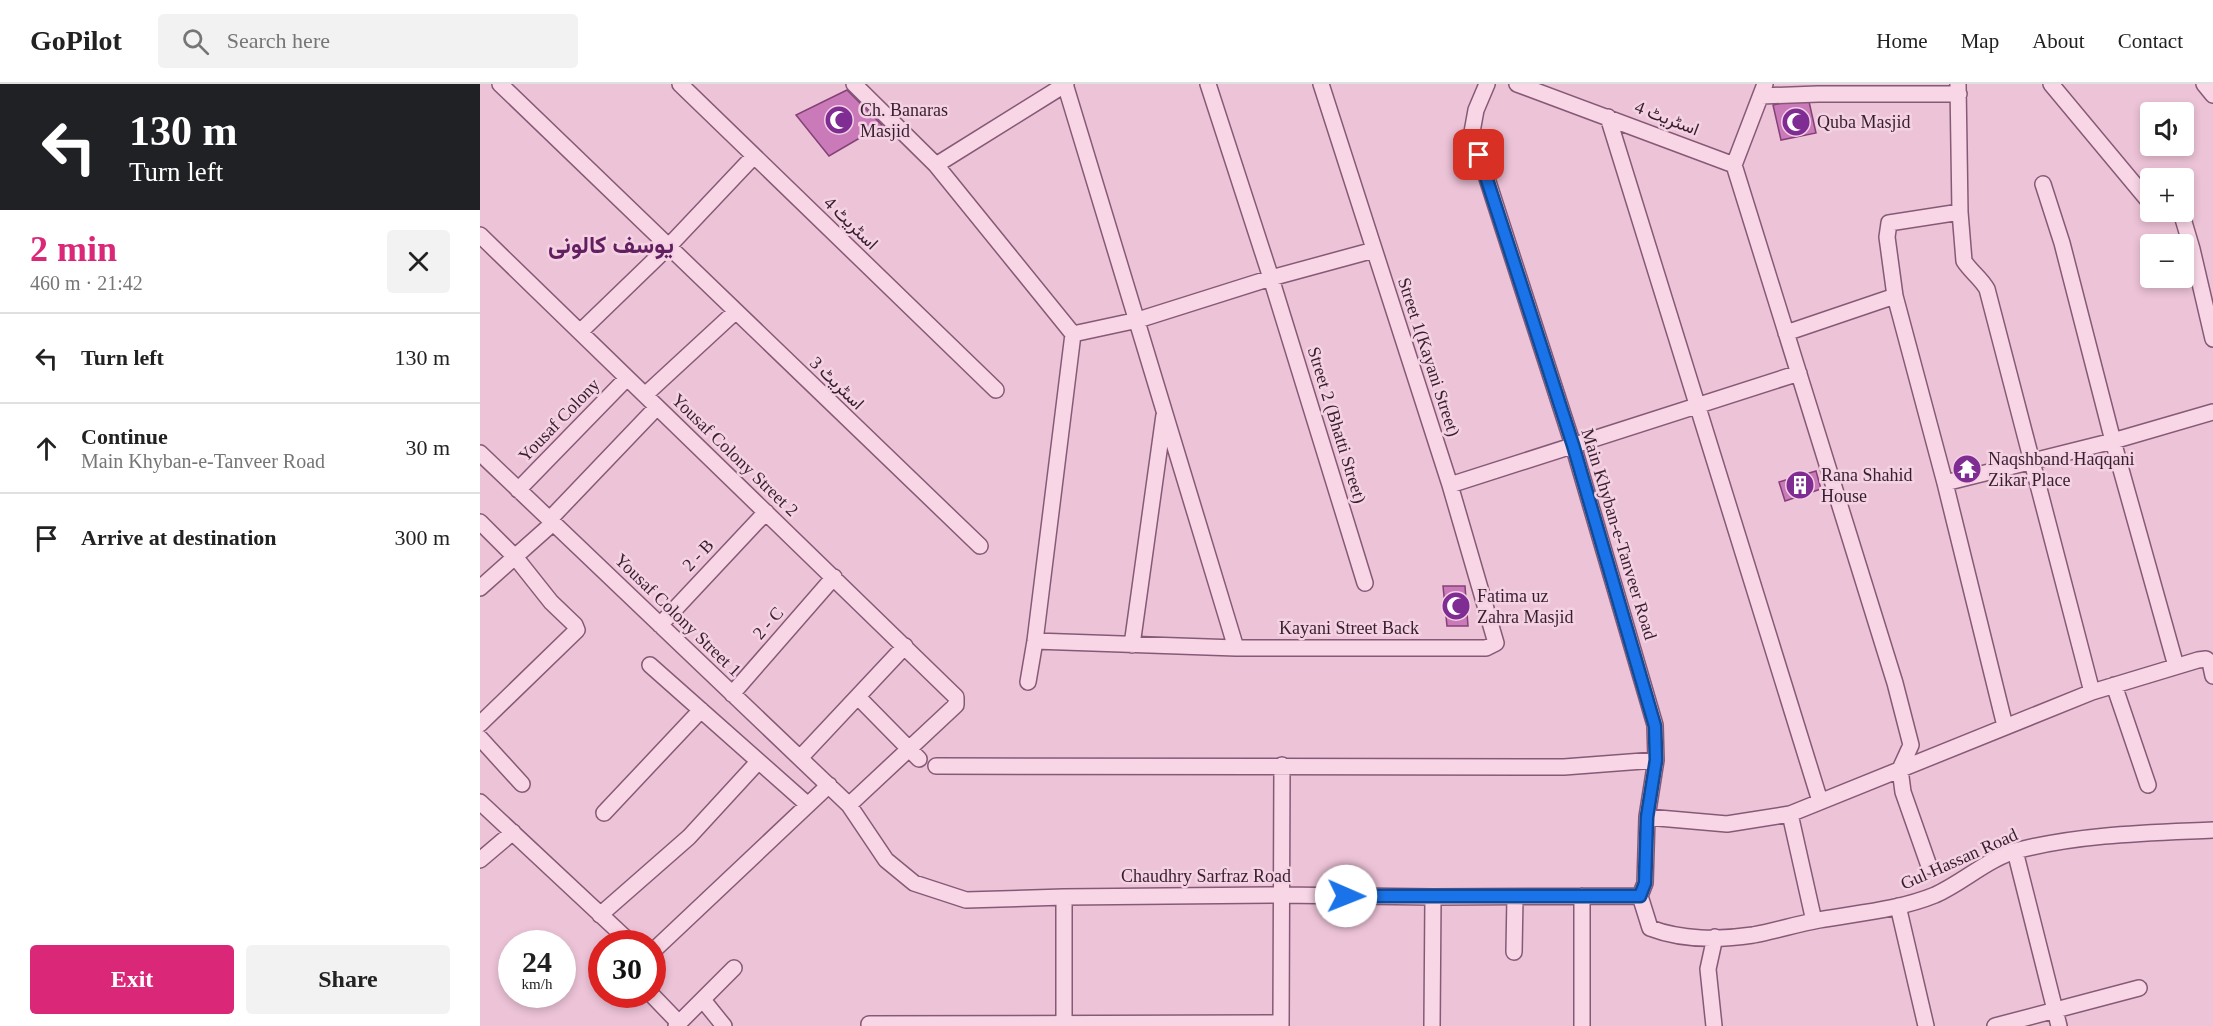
<!DOCTYPE html>
<meta charset="utf-8">
<style>
body{margin:0;font-family:"Times New Roman",Vazirmatn,serif;background:#f2f2f2;color:#222;height:100vh;display:flex;flex-direction:column;font-size:22px;white-space:nowrap}
*{box-sizing:border-box;margin:0}
p{font-size:20px;color:#767676}
.icon{flex:none;width:33px;height:33px;fill:none;stroke:currentColor;stroke-width:2;stroke-linecap:round;stroke-linejoin:round}
.map{position:relative;flex:1;overflow:hidden}
.drawer{display:flex;flex-direction:column;background:#fff;width:480px}
.drawer>*{flex:none}
.hud{background:#202124;color:#fff;overflow:hidden}
.fabs{position:absolute;left:1660px;top:18px;display:grid;gap:12px}
.fabs a{display:grid;place-items:center;width:54px;height:54px;border-radius:6px;background:#fff;box-shadow:0 3px 9px #0003;font-size:30px}
.speed{position:absolute;left:18px;top:846px;display:flex;gap:12px;font-size:30px;font-weight:700;text-align:center}
.speed>*{display:grid;place-content:center;width:78px;height:78px;border-radius:50%;background:#fff;box-shadow:0 3px 9px #0003;line-height:1}
.speed small{font-size:15px;font-weight:400}
.speed .limit{border:9px solid #d22;background:#fff;color:#111}
.pin{position:absolute;display:grid;place-items:center;width:51px;height:51px;color:#fff;margin:-26px;border-radius:12px;box-shadow:0 3px 9px #0006}
.me{position:absolute;width:66px;margin:-33px;rotate:91deg;stroke-linejoin:round;filter:drop-shadow(0 0 4px #0008)}
.turn{display:flex;align-items:center;gap:21px;height:126px;padding:0 30px;font-size:27px}
.turn .icon{width:78px;height:78px;stroke-width:2.5}
.turn b{display:block;font-size:42px;line-height:51px}
.round{display:grid;place-items:center;flex:none;width:63px;height:63px;border-radius:6px;background:#f2f2f2}
.head{display:flex;align-items:center;justify-content:space-between;height:102px;padding:0 30px}
h1{font-size:36px;font-weight:700;line-height:45px;color:#db2777}
.primary-button{display:flex;gap:12px;margin-top:auto;padding:12px 30px}
.primary-button a{flex:1;height:69px;border-radius:6px;background:#db2777;color:#fff;font-size:24px;font-weight:700;line-height:69px;text-align:center}
.primary-button a+a{background:#f2f2f2;color:#222}
ul{padding:0;list-style:none}
li{display:flex;align-items:center;gap:18px;height:90px;padding:0 30px;border-top:2px solid #e0e0e0}
li div{flex:1}
li b{display:block;font-size:22px}
li em{font-style:normal}
header{display:flex;align-items:center;gap:36px;box-sizing:border-box;height:84px;padding:0 30px;background:#fff;border-bottom:2px solid #e0e0e0}
header strong{font-size:28px}
nav{display:flex;gap:33px;margin-inline-start:auto;font-size:21px}
.search{width:420px;height:54px;background:#f2f2f2;display:flex;align-items:center;gap:15px;box-sizing:border-box;padding:0 21px;border-radius:6px;color:#767676;font-size:22px}
main{display:flex;flex:1;min-height:0}
.map>svg:first-child{display:block}
.building{fill:#ca7ab8;stroke:#854177;stroke-width:1.5}
.lines{fill:none;stroke-linecap:round;stroke-linejoin:round}
.street-casing{stroke:#865a77;stroke-width:18}
.street{stroke:#f8d6e6;stroke-width:15}
.route-casing{stroke:#114b97;stroke-width:15}
.route{stroke:#1a73e8;stroke-width:10}
.labels{text-anchor:middle;stroke-width:5;stroke-linejoin:round;paint-order:stroke}
.poi-label{font-size:18px;fill:#371e2f;stroke:#f4d2e3;text-anchor:start}
.street-label{font-size:18px;fill:#371e2f;stroke:#f4d2e3}
.district-label{font-size:24px;font-weight:bold;fill:#621f60;stroke:#f4d2e3}
</style>
<header>
<strong>GoPilot</strong>
<div class="search"><svg class="icon" aria-label="search" viewBox="0 0 24 24"><circle cx="10" cy="10" r="6"/><path d="M15 15l6 6"/></svg>Search here</div>
<nav><a>Home</a><a>Map</a><a>About</a><a>Contact</a></nav>
</header>
<main>
<section class="drawer">
<div class="hud">
<div class="turn"><svg class="icon" aria-label="left" viewBox="0 0 24 24"><path d="M17 20v-9H6M10 6l-5 5 5 5"/></svg><div><b>130 m</b>Turn left</div></div>
</div>
<div class="head"><div><h1>2 min</h1><p>460 m · 21:42</p></div><a class="round"><svg class="icon" aria-label="close" viewBox="0 0 24 24"><path d="M6 6l12 12M18 6L6 18"/></svg></a></div>
<ul>
<li><svg class="icon" aria-label="left" viewBox="0 0 24 24"><path d="M17 20v-9H6M10 6l-5 5 5 5"/></svg><div><b>Turn left</b></div><em>130 m</em></li>
<li><svg class="icon" aria-label="ahead" viewBox="0 0 24 24"><path d="M12 20V5M6 11l6-6 6 6"/></svg><div><b>Continue</b><p>Main Khyban-e-Tanveer Road</p></div><em>30 m</em></li>
<li><svg class="icon" aria-label="arrive" viewBox="0 0 24 24"><path d="M6 21V4h12l-3 4 3 4H6"/></svg><div><b>Arrive at destination</b></div><em>300 m</em></li>
</ul>
<div class="primary-button"><a>Exit</a><a>Share</a></div>
</section>
<div class="map">
<svg width="1733" height="942" viewBox="0 0 1733 942">
<rect width="100%" height="100%" fill="#edc3d7"/>
<!-- building -->
<path class="building" d="M367 6 402 41 349 72 316 31Z
M1328 13 1336 49 1301 56 1293 21Z
M1336 387 1341 405 1305 417 1299 398Z
M963 502H985L988 542H967Z"/>
<g class="lines">
<!-- street casing -->
<g class="street-casing">
<path id="street" d="M20 0 500 462
M200 0 516 306
M374 0 456 81 593 250 555 557 548 598
M728 0 791 194 885 499
M1007 0 996 26 992 48 1093 361 1175 641 1176 676 1167 733 1165 799 1160 812
M1037 0 1254 81
M1285 0 1254 81 1415 599 1431 661 1420 685 1423 708 1449 782
M1478 0 1480 128 1484 177C1491 188 1500 193 1507 205L1612 608
M1571 0 1671 120
M1724 0 1733 11
M1281 12 1338 10H1479
M1128 33 1340 717
M456 81 586 0
M1563 100 1582 159 1633 357 1696 582
M1480 128 1409 139 1407 153 1415 212 1465 399 1525 642
M1701 128 1712 165 1733 255
M0 151 476 613V621L369 721
M100 248 188 163 274 72
M1306 249 1415 212
M593 250 658 236 791 194 894 166
M165 311 255 228
M0 369 369 721 406 776 434 799 486 816 584 813 801 811 953 813 1160 812
M1465 399 1633 357 1733 328
M970 401 1319 289
M38 406 147 294
M69 436 177 323
M0 438 36 474 71 518 95 541 97 546 0 640
M0 504 73 439
M180 541 286 428
M555 557 756 564 585 0
M652 561 684 331
M756 564H1006L1016 559 970 401 841 0
M170 581 328 721
M1634 601 1668 701
M252 610 354 493
M378 613 439 675
M0 654 42 700
M320 674 425 562
M456 682 1084 683 1176 676
M0 718 152 860
M124 729 221 626
M1310 730 1334 837
M1167 733 1247 740 1310 730 1612 608 1718 576 1726 575 1730 578 1733 592
M1535 767 1579 942
M0 776 33 748
M1102 812V942
M1160 812 1170 844C1201 856 1240 856 1273 851 1295 847 1317 840 1339 836 1378 829 1418 826 1455 811 1484 798 1508 774 1539 766 1603 750 1668 749 1733 746
M1418 822 1446 942
M120 831 209 753 277 679
M172 868 349 701
M1034 868 1035 813
M171 910 199 939
M223 916 244 942
M389 940 801 939
M196 942 254 884
M584 942V813
M801 942 802 681
M952 942 953 813
M1234 942 1228 885 1235 853
M1515 942 1659 904"/>
</g>
<!-- street -->
<use href="#street" class="street"/>
</g>
<g class="lines">
<!-- route casing -->
<g class="route-casing">
<path id="route" d="M866 812H1160L1165 799 1167 733 1176 676 1175 642 1093 361 999 71"/>
</g>
<!-- route -->
<use href="#route" class="route"/>
</g>
<!-- icons -->
<defs>
<g id="mosque-disc" transform="scale(1.5)"><circle r="9.5" fill="#7f2c93" stroke="#f4d2e3"/><path d="M3.5-4.9A6 6 0 1 0 3.5 4.9A5 5 0 1 1 3.5-4.9Z" fill="#fff"/></g>
<g id="temple-disc" transform="scale(1.5)"><circle r="9.5" fill="#7f2c93" stroke="#f4d2e3"/><path d="M0-6L5-2H3V0L6.5 2.5H4V6H1.5V3h-3V6H-4V2.5H-6.5L-3 0V-2H-5Z" fill="#fff"/></g>
<g id="building-disc" transform="scale(1.5)"><circle r="9.5" fill="#7f2c93" stroke="#f4d2e3"/><path d="M-4-6H4V6H1V3H-1V6H-4ZM-2.5-4.3h1.7v1.8h-1.7ZM.8-4.3h1.7v1.8H.8ZM-2.5-1h1.7V.8h-1.7ZM.8-1h1.7V.8H.8Z" fill="#fff"/></g>
</defs>
<g fill-rule="evenodd">
<use href="#mosque-disc" x="359" y="36"/>
<use href="#mosque-disc" x="1316" y="38"/>
<use href="#temple-disc" x="1487" y="385"/>
<use href="#building-disc" x="1320" y="401"/>
<use href="#mosque-disc" x="976" y="522"/>
</g>
<g class="labels">
<!-- poi labels -->
<g class="poi-label">
<text x="380" y="32">Ch. Banaras<tspan x="380" dy="21">Masjid</tspan></text>
<text x="1337" y="44">Quba Masjid</text>
<text x="1508" y="381">Naqshband Haqqani<tspan x="1508" dy="21">Zikar Place</tspan></text>
<text x="1341" y="397">Rana Shahid<tspan x="1341" dy="21">House</tspan></text>
<text x="997" y="518">Fatima uz<tspan x="997" dy="21">Zahra Masjid</tspan></text>
</g>
<!-- street labels -->
<g class="street-label">
<text transform="translate(1187 34) rotate(21)" y="6">اسٹریٹ 4</text>
<text transform="translate(371 139) rotate(44)" y="6">اسٹریٹ 4</text>
<text transform="translate(949 273) rotate(72)" y="6">Street 1(Kayani Street)</text>
<text transform="translate(357 299) rotate(44)" y="6">اسٹریٹ 3</text>
<text transform="translate(79 336) rotate(-46)" y="6">Yousaf Colony</text>
<text transform="translate(857 341) rotate(73)" y="6">Street 2 (Bhatti Street)</text>
<text transform="translate(255 371) rotate(44)" y="6">Yousaf Colony Street 2</text>
<text transform="translate(1139 450) rotate(73)" y="6">Main Khyban-e-Tanveer Road</text>
<text transform="translate(218 471) rotate(-47)" y="6">2 - B</text>
<text transform="translate(198 531) rotate(44)" y="6">Yousaf Colony Street 1</text>
<text transform="translate(288 539) rotate(-49)" y="6">2 - C</text>
<text x="869" y="550">Kayani Street Back</text>
<text transform="translate(1479 775) rotate(-24)" y="6">Gul Hassan Road</text>
<text x="726" y="798">Chaudhry Sarfraz Road</text>
</g>
<!-- district labels -->
<g class="district-label">
<text x="131" y="169">یوسف کالونی</text>
</g>
</g>
</svg>
<div class="fabs">
<a><svg class="icon" aria-label="sound" viewBox="0 0 24 24"><path d="M4 9h4l5-4v14l-5-4H4zM17 9q2 3 0 6"/></svg></a>
<a>+</a>
<a>−</a>
</div>
<div class="speed"><div>24<small>km/h</small></div><div class="limit">30</div></div>
<div class="pin" style="left:999px;top:71px;background:#d93025"><svg class="icon" aria-label="arrive" viewBox="0 0 24 24"><path d="M6 21V4h12l-3 4 3 4H6"/></svg></div>
<svg class="me" style="left:866px;top:812px" viewBox="-20 -20 40 40"><circle r="19" fill="#fff"/><path d="M0-13L10 11 0 6-10 11z" fill="#1a73e8"/></svg>
</div>
</main>
